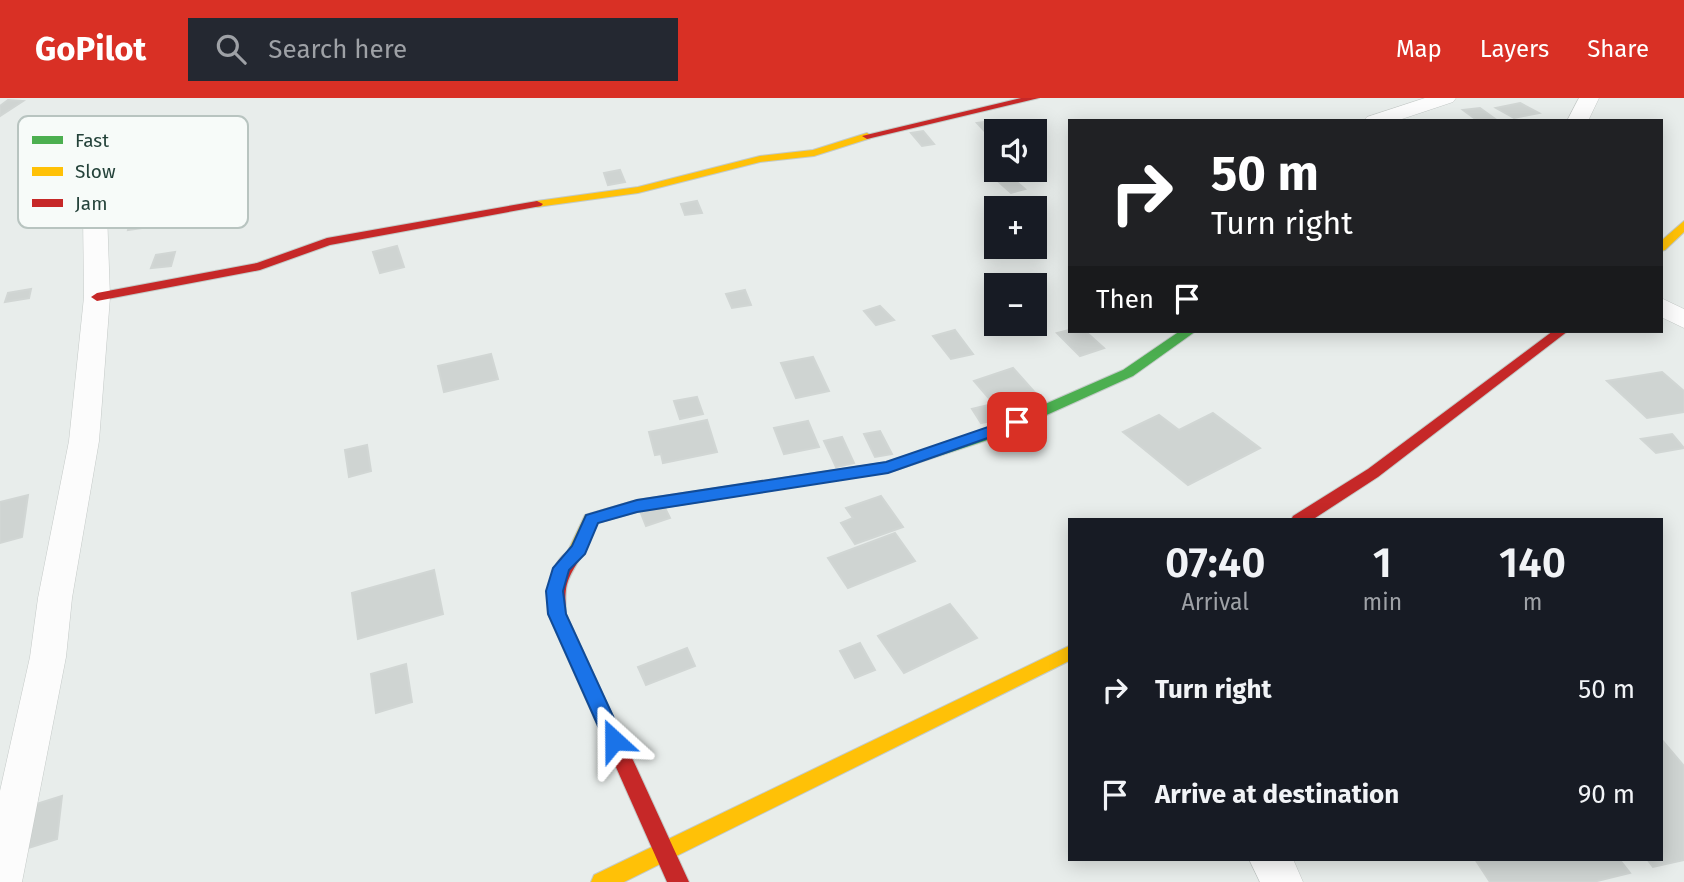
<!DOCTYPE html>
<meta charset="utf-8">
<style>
body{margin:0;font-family:"Fira Sans",sans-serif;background:#242831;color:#f1f3f6;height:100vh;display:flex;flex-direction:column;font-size:26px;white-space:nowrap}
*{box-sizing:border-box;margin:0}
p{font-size:23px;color:#9ea1a6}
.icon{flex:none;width:38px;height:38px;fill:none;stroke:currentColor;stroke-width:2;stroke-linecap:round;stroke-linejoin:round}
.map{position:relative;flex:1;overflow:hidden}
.details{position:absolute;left:1068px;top:420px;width:595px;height:343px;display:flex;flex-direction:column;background:#171b24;border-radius:0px;box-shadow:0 4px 18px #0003}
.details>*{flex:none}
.top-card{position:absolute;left:1068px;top:21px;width:595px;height:214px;border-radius:0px;box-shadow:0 4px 18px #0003;background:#202124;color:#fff;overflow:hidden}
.buttons{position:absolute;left:984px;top:21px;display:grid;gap:14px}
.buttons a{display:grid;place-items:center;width:63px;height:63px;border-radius:0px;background:#171b24;box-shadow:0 4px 18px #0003;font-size:35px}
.pin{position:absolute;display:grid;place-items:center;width:60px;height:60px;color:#fff;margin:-30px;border-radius:14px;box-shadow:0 4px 10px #0006}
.me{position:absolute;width:77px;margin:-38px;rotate:336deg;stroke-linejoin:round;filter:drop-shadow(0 0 5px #0008)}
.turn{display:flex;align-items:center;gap:24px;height:147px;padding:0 28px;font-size:32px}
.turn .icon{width:91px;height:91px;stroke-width:2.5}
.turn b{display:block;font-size:49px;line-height:60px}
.then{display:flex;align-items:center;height:66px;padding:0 28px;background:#0003;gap:14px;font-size:26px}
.eta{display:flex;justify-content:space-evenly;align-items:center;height:119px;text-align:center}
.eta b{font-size:42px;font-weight:600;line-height:49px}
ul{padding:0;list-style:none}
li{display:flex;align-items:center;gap:21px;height:105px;padding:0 28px}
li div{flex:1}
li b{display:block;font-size:26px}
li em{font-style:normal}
header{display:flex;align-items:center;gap:42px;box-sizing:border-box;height:98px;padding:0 35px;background:#d93025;color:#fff}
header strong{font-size:33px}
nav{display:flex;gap:38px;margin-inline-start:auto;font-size:24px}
.search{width:490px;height:63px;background:#242831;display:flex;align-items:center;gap:18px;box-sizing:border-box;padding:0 24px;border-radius:0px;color:#9ea1a6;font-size:26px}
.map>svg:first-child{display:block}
.building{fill:#cfd4d2;stroke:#d1d6d4;stroke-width:2}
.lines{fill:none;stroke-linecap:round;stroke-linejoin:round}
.street-casing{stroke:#c5cac8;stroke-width:1}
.fast-casing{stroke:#c3cbc8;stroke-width:2}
.slow-casing{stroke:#c3cbc8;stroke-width:2}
.jam-casing{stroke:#c3cbc8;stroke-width:2}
.street{fill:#fcfcfc;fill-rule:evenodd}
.fast{fill:#4caf50;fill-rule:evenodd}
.slow{fill:#ffc107;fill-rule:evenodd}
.jam{fill:#c62828;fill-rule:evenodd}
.route{fill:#1a73e8;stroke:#114b97;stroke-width:2}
.key{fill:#f7fbf9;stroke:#b8c4c0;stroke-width:2}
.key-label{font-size:19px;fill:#24423a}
</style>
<header>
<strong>GoPilot</strong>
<div class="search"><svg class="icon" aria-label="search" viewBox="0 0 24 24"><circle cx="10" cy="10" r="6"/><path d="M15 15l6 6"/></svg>Search here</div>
<nav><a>Map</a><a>Layers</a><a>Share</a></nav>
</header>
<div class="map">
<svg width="1684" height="784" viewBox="0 0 1684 784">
<rect width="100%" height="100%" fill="#e8edeb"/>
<!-- building -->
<path class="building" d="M8 2 23 3 0 18V8Z
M1520 5 1539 15 1514 20 1496 10Z
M1480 10 1498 23H1478L1463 12Z
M991 23 1001 33 990 39 977 25Z
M923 33 934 46 922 48 911 35Z
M620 72 625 84 608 87 604 75Z
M1004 73 1025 91 1011 95 990 76Z
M697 103 702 115 685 117 681 106Z
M156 119 155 128 128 132 130 124Z
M397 148 404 169 380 175 373 154Z
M175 154 171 168 151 170 156 157Z
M31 191 29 200 5 204 8 195Z
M745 192 751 207 732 210 726 196Z
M880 208 894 222 876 227 864 213Z
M955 232 973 256 951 261 933 238Z
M1069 232 1085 233 1104 250 1080 258 1057 235Z
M491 256 498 281 444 294 438 268Z
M813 259 829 293 796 300 781 265Z
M1013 270 1039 299 999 312 974 283Z
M1662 274 1684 293V314L1647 320 1607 283Z
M697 299 703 316 680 321 674 303Z
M989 307 999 321 981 325 972 311Z
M1213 315 1260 350 1188 387 1123 334 1159 317 1179 332Z
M707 322 717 354 663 365 661 356 655 357 649 334Z
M808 323 819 349 784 356 774 330Z
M880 333 892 356 875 359 864 336Z
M1672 336 1684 350 1656 355 1641 341Z
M842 339 854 365 836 369 824 343Z
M367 347 371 373 349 379 345 352Z
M28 397 22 439 0 445V404Z
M881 398 903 429 855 446 841 425 853 420 846 410Z
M663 406 670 420 646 428 640 413Z
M895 435 915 463 848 490 828 460Z
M434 472 443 516 358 541 352 495Z
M950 506 977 540 904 575 878 538Z
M860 545 875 572 855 580 840 553Z
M687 550 695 568 646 587 638 569Z
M406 566 412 604 376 615 371 576Z
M1661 641 1684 668V762L1653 769 1647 761H1661Z
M62 698 57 741 25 751 30 708Z
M1475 761H1619L1630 775 1593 784H1490Z"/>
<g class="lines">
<!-- street casing -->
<g class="street-casing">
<path id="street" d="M1425 0H1456L1453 4 1396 23H1364L1367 19Z
M1579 0H1599L1588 23H1567Z
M95 107 103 109 107 114 110 199 99 343 72 500 66 559 22 784H0V693L30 559 38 500 69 343 84 199 83 114 87 109Z
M1661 200 1684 211V230L1661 219Z
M1249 761H1293L1303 784H1260Z"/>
</g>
<!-- fast casing -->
<g class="fast-casing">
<path id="fast" d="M1180 233H1196L1133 278 1000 338 893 373 861 378 853 373 856 369 887 364 990 330 1123 272Z"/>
</g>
<!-- slow casing -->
<g class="slow-casing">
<path id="slow" d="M867 35 872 38 871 40 814 58 760 64 638 95 537 109 531 106 537 103 638 89 760 58 813 52Z
M1684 123V134L1665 152 1661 153V143Z
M861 368 866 369 869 373 866 377 637 414 597 425 580 461H568L566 457 585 417 637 402Z
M1069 548V563L624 784H591L594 777Z"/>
</g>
<!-- jam casing -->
<g class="jam-casing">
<path id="jam" d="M1021 0H1039L867 41 862 38Z
M537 103 543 106 541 108 330 147 260 172 97 203 91 199 97 195 257 165 327 140Z
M1553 233H1568L1378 379 1312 422H1291L1293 418 1368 371Z
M574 451 580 453 582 457C567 482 564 485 566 516L689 784H667L548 516C547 495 549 459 574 451Z"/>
</g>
<!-- street -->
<use href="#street" class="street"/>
<!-- fast -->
<use href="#fast" class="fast"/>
<!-- slow -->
<use href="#slow" class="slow"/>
<!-- jam -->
<use href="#jam" class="jam"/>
</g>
<!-- route -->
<path class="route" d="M1017 319 1025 324 1022 328 888 375 637 414 598 425 585 456 569 472 563 493 566 516 624 642 621 648 614 651 607 648 548 516 546 493 553 470 572 448 586 417 637 402 886 364Z"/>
<!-- legend -->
<rect x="18" y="18" width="230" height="112" rx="10" class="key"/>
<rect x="32" y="38" width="31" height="8" fill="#4caf50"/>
<rect x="32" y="69" width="31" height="9" fill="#ffc107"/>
<rect x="32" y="101" width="31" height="8" fill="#c62828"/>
<g class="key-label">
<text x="75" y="49">Fast</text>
<text x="75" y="80">Slow</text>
<text x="75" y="112">Jam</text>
</g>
</svg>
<div class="buttons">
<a><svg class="icon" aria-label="sound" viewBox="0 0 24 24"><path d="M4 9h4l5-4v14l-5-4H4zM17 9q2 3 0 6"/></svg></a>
<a>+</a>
<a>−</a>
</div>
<div class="pin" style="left:1017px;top:324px;background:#d93025"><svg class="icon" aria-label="arrive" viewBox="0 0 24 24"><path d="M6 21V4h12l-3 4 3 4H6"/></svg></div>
<svg class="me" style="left:614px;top:642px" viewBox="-20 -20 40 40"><path d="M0-17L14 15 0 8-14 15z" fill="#1a73e8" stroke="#fff" stroke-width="4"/></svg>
<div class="top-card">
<div class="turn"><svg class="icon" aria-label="right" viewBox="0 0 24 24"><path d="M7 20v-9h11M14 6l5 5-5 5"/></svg><div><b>50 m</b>Turn right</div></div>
<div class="then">Then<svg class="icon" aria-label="arrive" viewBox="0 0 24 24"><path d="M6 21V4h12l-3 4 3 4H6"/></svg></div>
</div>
<section class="details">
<div class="eta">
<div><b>07:40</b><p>Arrival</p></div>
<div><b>1</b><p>min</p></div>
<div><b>140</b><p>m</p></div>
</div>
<ul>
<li><svg class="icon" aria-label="right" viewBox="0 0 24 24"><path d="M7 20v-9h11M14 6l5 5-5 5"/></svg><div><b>Turn right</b></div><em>50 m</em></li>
<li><svg class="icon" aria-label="arrive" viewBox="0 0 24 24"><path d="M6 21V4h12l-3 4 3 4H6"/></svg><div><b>Arrive at destination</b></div><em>90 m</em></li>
</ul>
</section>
</div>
